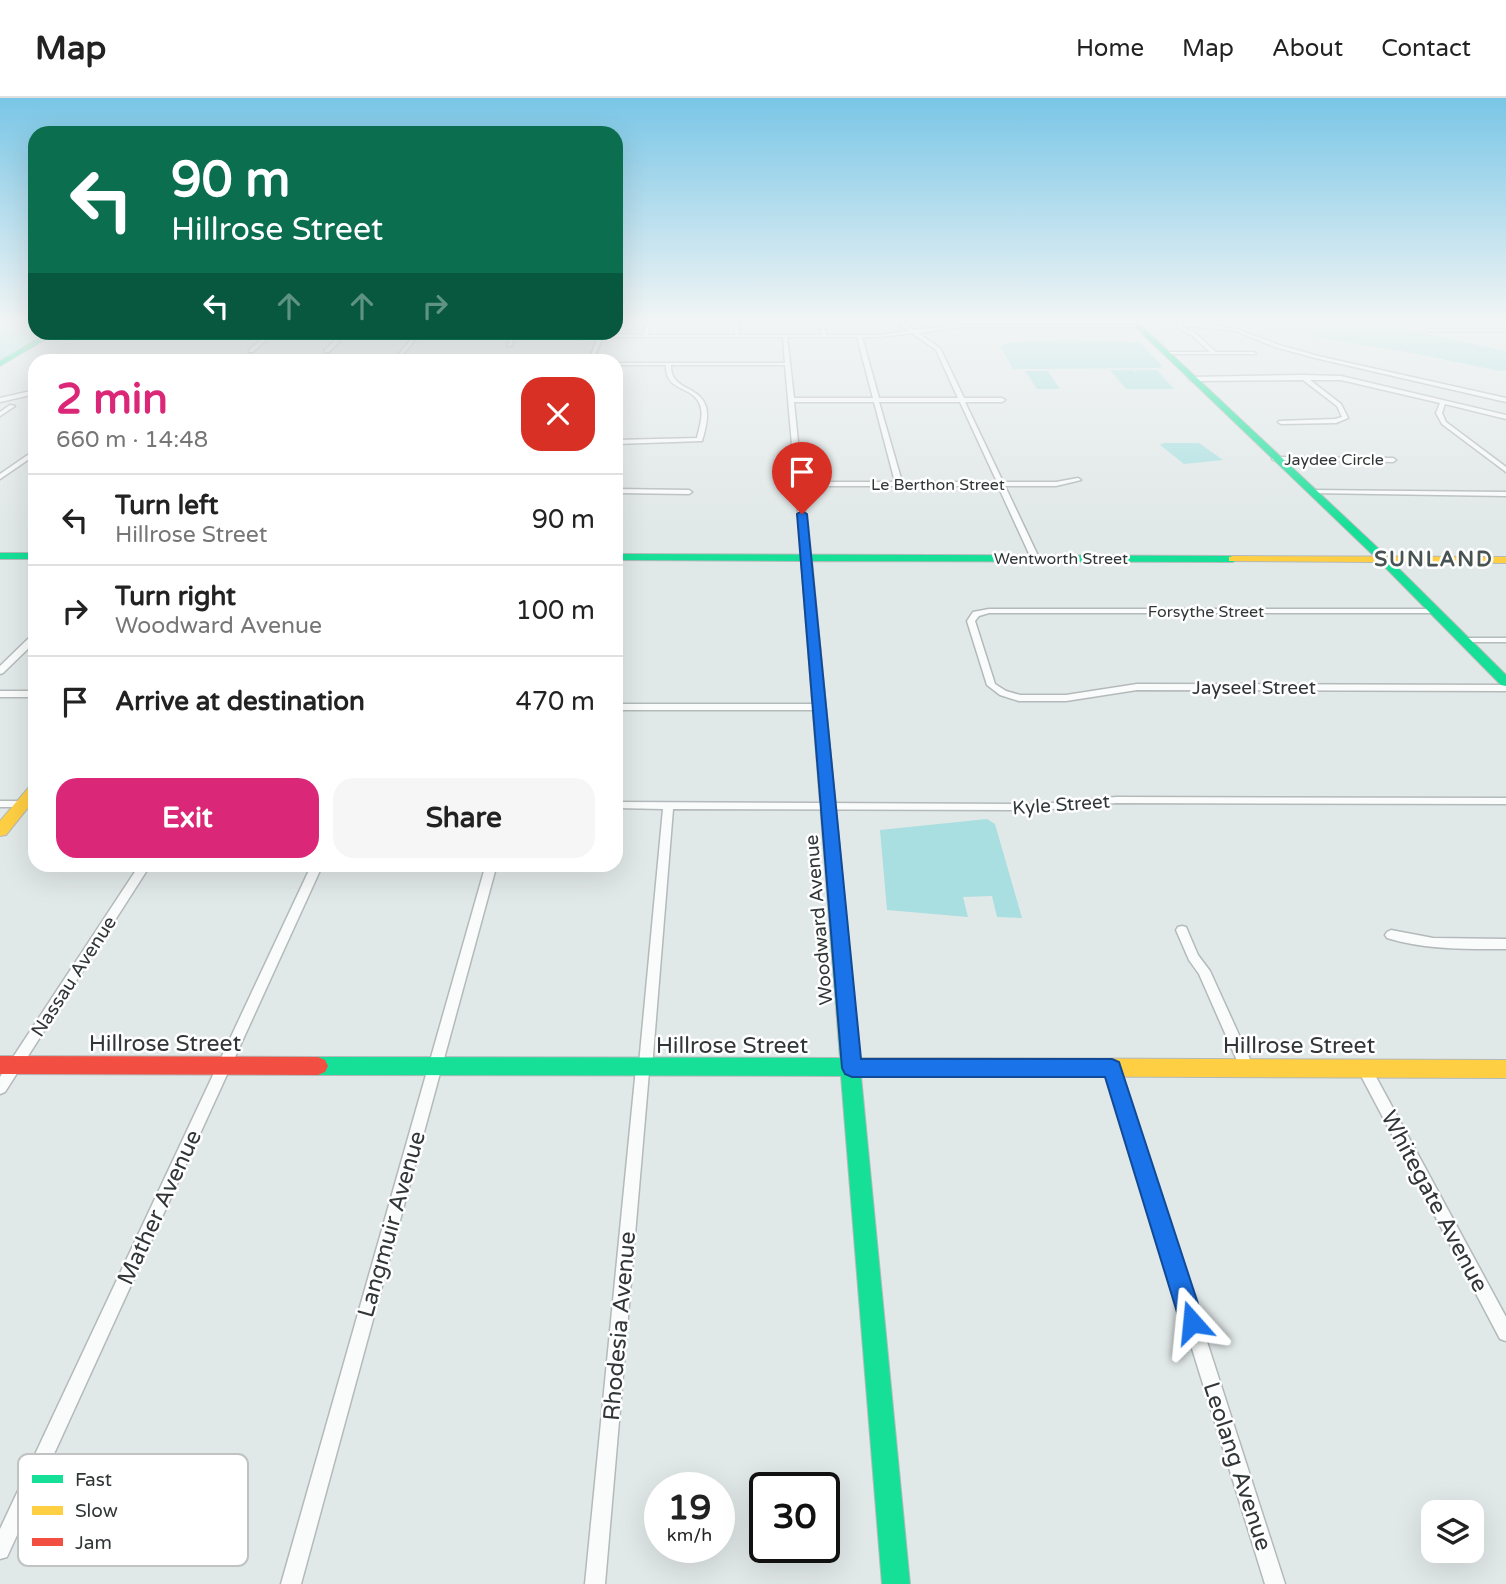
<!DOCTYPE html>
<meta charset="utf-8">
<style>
body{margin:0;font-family:"Varela Round",sans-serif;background:#f6f6f6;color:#222;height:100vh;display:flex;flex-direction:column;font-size:26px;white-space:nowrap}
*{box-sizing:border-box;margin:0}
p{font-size:23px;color:#767676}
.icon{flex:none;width:38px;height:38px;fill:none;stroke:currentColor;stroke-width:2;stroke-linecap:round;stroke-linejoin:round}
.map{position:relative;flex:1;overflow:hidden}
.drawer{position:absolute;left:28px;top:256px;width:595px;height:518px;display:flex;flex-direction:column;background:#fff;border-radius:21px;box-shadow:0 7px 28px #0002}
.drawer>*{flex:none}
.top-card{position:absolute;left:28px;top:28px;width:595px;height:214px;border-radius:21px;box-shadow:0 7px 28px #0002;background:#0b6e4f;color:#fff;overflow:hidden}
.fabs{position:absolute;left:1421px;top:1402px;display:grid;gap:14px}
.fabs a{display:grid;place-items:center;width:63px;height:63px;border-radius:14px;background:#fff;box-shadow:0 7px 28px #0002;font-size:35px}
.speed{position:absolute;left:644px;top:1374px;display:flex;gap:14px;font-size:35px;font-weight:700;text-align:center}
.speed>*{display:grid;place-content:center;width:91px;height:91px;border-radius:50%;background:#fff;box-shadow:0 7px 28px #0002;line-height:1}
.speed small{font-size:18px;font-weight:400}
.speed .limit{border:4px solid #111;border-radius:10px;background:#fff;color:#111}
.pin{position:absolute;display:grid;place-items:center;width:60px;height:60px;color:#fff;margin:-72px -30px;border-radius:50% 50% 50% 0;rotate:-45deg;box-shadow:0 0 7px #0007}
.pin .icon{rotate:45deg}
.me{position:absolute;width:77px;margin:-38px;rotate:342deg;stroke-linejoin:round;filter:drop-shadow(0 0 5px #0008)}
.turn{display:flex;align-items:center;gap:24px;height:147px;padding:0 28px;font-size:32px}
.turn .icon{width:91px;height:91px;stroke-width:2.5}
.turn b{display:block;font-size:49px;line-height:60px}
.lanes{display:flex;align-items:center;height:66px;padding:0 28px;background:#0003;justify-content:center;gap:35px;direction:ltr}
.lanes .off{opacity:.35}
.round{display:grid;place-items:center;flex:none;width:74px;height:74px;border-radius:21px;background:#f6f6f6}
.head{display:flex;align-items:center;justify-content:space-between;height:119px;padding:0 28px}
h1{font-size:42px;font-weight:700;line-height:52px;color:#db2777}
.action{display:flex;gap:14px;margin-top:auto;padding:14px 28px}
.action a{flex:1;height:80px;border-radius:21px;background:#db2777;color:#fff;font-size:28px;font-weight:700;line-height:80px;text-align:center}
.action a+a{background:#f6f6f6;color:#222}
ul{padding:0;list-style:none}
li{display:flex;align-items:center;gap:21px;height:91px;padding:0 28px;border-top:2px solid #e0e0e0}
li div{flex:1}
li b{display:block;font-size:26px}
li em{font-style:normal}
header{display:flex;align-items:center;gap:42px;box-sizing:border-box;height:98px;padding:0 35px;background:#fff;border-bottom:2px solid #e0e0e0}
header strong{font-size:33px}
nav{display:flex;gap:38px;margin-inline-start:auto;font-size:24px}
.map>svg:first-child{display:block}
.green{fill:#a9dfe0}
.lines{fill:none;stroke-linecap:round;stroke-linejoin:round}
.street-casing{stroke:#b4b9b9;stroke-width:3}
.fast-casing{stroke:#b4b9b9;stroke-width:2}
.slow-casing{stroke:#b4b9b9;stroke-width:2}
.jam-casing{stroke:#b4b9b9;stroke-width:2}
.street{fill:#fafcfc;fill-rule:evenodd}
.fast{fill:#16e098;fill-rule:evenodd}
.slow{fill:#ffcf43;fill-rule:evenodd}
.jam{fill:#f24e42;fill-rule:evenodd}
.route{fill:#1a73e8;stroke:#114b97;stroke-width:2}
.labels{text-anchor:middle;stroke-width:5;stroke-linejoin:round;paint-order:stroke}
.far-street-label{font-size:16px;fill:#313636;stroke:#fff}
.street-label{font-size:19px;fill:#313636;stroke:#fff}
.far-district-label{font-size:21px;font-weight:bold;letter-spacing:2px;fill:#485353;stroke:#fff}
.near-street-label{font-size:23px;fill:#313636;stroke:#fff}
.key{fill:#fff;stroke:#c1c3c3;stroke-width:2}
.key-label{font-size:19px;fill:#313636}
</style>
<header>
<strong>Map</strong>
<nav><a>Home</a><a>Map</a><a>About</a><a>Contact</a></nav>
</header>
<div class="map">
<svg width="1506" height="1486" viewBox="0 0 1506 1486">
<rect width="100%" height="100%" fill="#e1e8e8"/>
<!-- green -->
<path class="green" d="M0 221H35V234L51 235 0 263Z
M1318 221H1411L1409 232 1506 253V272L1499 273 1413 255 1315 239 1305 228Z
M1072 242 1140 244 1162 268 1158 270 1013 271 1000 248 1010 244Z
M1110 272H1133L1136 275 1135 272H1157L1174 291H1126Z
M1025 273H1048L1060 291H1037Z
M1164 345H1199L1223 362 1184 366 1160 347Z
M987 721 995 726 1022 820 997 819 992 798 963 799 968 819 887 812 880 732Z"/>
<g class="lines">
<!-- street casing -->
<g class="street-casing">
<path id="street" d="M647 221H651L648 237H735L736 221H740L739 237H821L819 221H823L826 237H880L909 233 901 228 898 221H902L905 226 914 232 959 227H1137L1139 228 1137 229H959L918 235 940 250 964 300H1002L1005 302 1002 304H965L1003 384H1056L1078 380 1081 382 1056 388H1005L1039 460 1038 462 1031 460 998 388H802L810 460 806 462 802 460 785 267H671C670 293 700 287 706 309 709 319 705 333 702 343L616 346V342L697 340C699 330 704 317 700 307 694 287 665 295 666 267H616V265H785L783 239H603L593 262H589L598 239 554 234 643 237ZM912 235 936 252 958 300H879L862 239H880ZM787 239H857L873 300H794ZM794 304H874L895 384H802ZM879 304H960L997 384H902Z
M1139 221H1156L1237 231 1279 247 1318 258 1506 300V304L1315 260 1275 249 1236 233 1179 227 1195 235 1216 254H1254L1256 256H1166L1164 254H1210L1191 237 1177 229 1179 227Z
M1425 231H1506V233H1427Z
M270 234H275L253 254H249V252Z
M343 234H348L329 254H325V252Z
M417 234H422L398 262H394Z
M513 234H518L511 248H507Z
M1303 277 1341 278 1506 317V321L1445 306 1442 315 1446 324 1506 369V374L1442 326 1436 315 1440 305 1341 282H1310L1341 306 1348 320 1336 325 1281 326 1278 324 1279 323 1335 321 1342 319 1337 308 1303 282 1192 283 1189 281 1192 279Z
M35 292V296L0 304V300Z
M10 307 15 308 0 318V314Z
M35 352V357L0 381V376Z
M1275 359 1393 360 1396 362 1393 364 1273 362 1272 361Z
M616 391 689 392 692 394 689 396 616 395Z
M1312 392 1506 394V398L1310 395 1309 394Z
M989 511H1436L1440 513 1436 515H989L979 518 975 523 995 586 1006 593 1020 597H1066L1137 586 1506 587V593L1137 592 1066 603H1019L1000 597 987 587 967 523 973 514Z
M32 537H35V544L3 575 0 576V568Z
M1461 540H1506V544H1464L1460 542Z
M0 593H35V599H0Z
M616 606H820L824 609 820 612H616Z
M1116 699 1506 700V706L1116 705 1041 712 673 711 652 970 649 974 605 1486H585L636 970 639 966 663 711 616 710V704L1041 706Z
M0 703H35V709H0Z
M140 766H151L5 994 0 996V979Z
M312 766H323L7 1459 0 1461V1431Z
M486 766H497L301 1486H281Z
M1182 828 1186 829 1198 857 1210 873 1254 970 1252 974 1247 976 1242 974 1199 876 1189 862 1176 832 1178 829Z
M1391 832 1433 840 1506 841V851C1466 851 1426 852 1387 840L1385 837 1387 834Z
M1112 964 1117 966 1119 970 1285 1486H1265L1105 970 1107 966Z
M1364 964 1369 966 1506 1219V1243L1500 1241 1359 974 1357 970 1359 966Z"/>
</g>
<!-- fast casing -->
<g class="fast-casing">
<path id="fast" d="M1127 221H1134L1381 453 1506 577V588L1501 587 1373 457Z
M49 234H58L0 268V263Z
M0 455H35V461H0Z
M616 456 1233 458 1238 461 1233 464 812 463 860 960H940L947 963 950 969 947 975 940 978H861L910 1486H882L841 978 318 977 311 974 308 968 311 962 318 959 840 960 801 463 616 462Z"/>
</g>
<!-- slow casing -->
<g class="slow-casing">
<path id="slow" d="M1233 458 1506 459V465L1229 463V459Z
M35 686V701L6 737 0 738V723L30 688Z
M940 960 1506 962V980L940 978 933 975 930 969 933 963Z"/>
</g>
<!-- jam casing -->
<g class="jam-casing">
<path id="jam" d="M0 958 318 959 325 962 328 968 325 974 318 977 0 976Z"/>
</g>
<!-- street -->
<use href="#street" class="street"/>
<!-- fast -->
<use href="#fast" class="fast"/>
<!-- slow -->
<use href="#slow" class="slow"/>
<!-- jam -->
<use href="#jam" class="jam"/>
</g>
<!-- sky -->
<linearGradient id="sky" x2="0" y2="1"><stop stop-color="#79c6e6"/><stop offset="0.52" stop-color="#f2f5f5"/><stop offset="1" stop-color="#f2f5f5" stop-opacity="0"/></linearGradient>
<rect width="1506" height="429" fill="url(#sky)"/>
<!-- route -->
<path class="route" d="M802 413 807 416 861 961H1112L1119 964 1204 1224 1201 1232 1192 1236 1183 1232 1180 1224 1105 979H852L845 976 842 970 797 416Z"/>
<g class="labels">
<!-- far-street labels -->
<g class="far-street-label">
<text x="1334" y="367">Jaydee Circle</text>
<text x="938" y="392">Le Berthon Street</text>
<text x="1061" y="466">Wentworth Street</text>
<text x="1206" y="519">Forsythe Street</text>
</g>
<!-- street labels -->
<g class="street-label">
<text x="1254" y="596">Jayseel Street</text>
<text transform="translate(1061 706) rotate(-4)" y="7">Kyle Street</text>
<text transform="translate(818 822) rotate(-95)" y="7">Woodward Avenue</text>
<text transform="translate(73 878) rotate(-57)" y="7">Nassau Avenue</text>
</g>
<!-- far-district labels -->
<g class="far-district-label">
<text x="1434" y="468">SUNLAND</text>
</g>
<!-- near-street labels -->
<g class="near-street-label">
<text x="165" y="953">Hillrose Street</text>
<text x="732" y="955">Hillrose Street</text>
<text x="1299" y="955">Hillrose Street</text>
<text transform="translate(1435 1103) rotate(62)" y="8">Whitegate Avenue</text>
<text transform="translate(159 1109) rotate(-65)" y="8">Mather Avenue</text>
<text transform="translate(391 1126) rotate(-74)" y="8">Langmuir Avenue</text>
<text transform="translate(619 1228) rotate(-85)" y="8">Rhodesia Avenue</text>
<text transform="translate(1238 1368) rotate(72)" y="8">Leolang Avenue</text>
</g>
</g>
<!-- legend -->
<rect x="18" y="1356" width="230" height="112" rx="10" class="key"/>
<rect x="32" y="1377" width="31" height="8" fill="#16e098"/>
<rect x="32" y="1408" width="31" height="9" fill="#ffcf43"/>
<rect x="32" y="1440" width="31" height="8" fill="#f24e42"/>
<g class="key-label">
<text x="75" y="1388">Fast</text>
<text x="75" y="1419">Slow</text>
<text x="75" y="1451">Jam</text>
</g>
</svg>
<div class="fabs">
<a><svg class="icon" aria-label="layers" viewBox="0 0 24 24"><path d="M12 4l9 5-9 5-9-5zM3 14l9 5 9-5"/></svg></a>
</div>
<div class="speed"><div>19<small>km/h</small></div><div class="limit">30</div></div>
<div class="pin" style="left:802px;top:416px;background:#d93025"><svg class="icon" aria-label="arrive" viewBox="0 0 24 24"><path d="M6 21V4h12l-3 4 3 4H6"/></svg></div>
<svg class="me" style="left:1192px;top:1224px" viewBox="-20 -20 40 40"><path d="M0-17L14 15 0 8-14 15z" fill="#1a73e8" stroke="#fff" stroke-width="4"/></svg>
<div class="top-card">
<div class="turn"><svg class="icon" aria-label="left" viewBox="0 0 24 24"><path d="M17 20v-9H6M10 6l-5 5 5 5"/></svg><div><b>90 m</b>Hillrose Street</div></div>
<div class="lanes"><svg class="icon" aria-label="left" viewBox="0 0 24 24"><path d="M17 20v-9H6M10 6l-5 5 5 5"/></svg><svg class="icon off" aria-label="ahead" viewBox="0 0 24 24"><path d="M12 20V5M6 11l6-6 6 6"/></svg><svg class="icon off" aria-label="ahead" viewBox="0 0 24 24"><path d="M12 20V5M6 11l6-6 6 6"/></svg><svg class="icon off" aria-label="right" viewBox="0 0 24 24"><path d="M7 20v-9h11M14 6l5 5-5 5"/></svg></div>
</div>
<section class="drawer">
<div class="head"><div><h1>2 min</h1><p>660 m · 14:48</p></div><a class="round" style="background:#d93025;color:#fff"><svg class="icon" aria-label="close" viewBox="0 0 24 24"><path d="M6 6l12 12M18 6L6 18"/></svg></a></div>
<ul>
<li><svg class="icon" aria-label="left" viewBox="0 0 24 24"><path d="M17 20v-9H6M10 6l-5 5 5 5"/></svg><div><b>Turn left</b><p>Hillrose Street</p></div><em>90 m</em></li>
<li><svg class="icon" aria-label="right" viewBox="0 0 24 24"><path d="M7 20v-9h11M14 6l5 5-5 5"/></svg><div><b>Turn right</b><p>Woodward Avenue</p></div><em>100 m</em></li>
<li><svg class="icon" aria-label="arrive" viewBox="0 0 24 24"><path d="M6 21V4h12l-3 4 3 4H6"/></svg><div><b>Arrive at destination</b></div><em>470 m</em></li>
</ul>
<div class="action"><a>Exit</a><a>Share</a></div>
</section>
</div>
